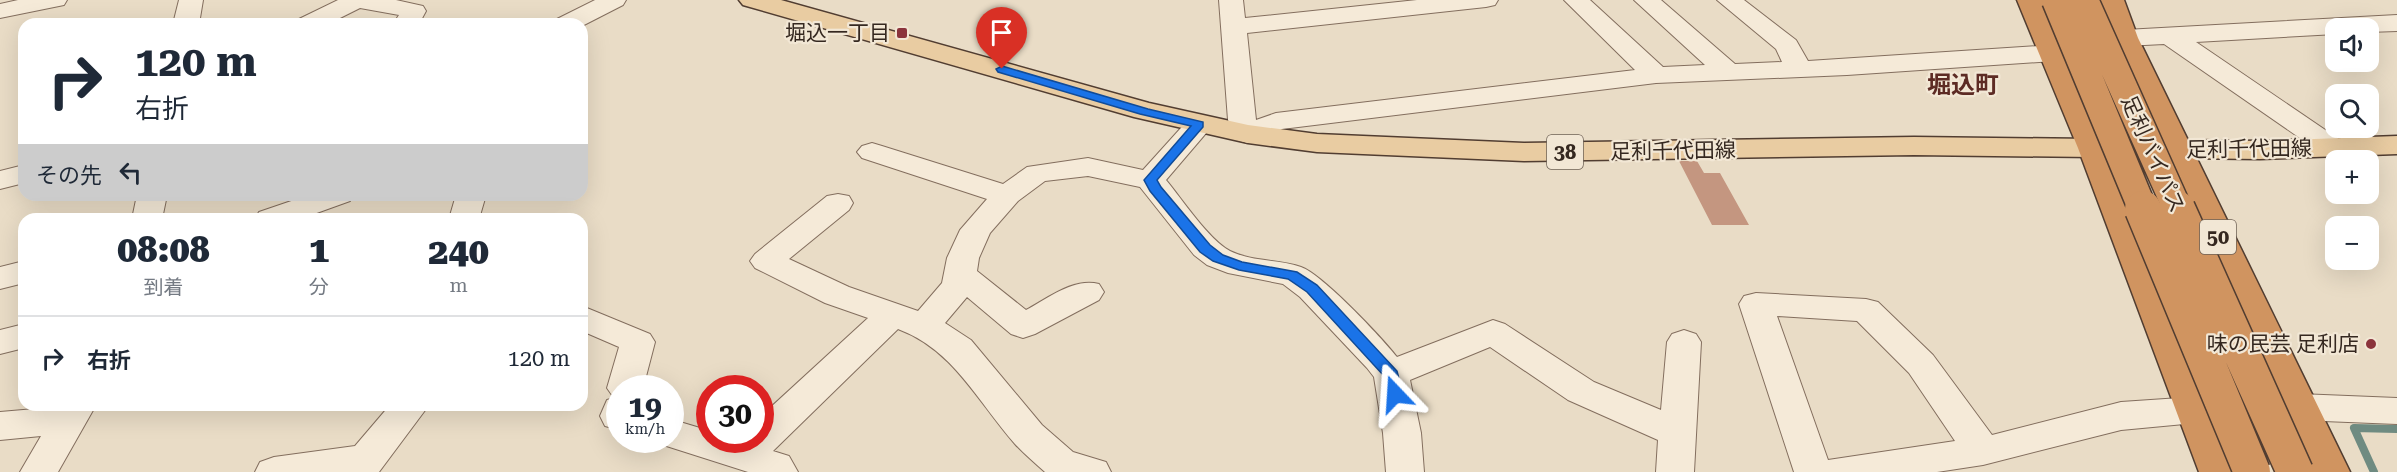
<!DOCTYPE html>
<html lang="ja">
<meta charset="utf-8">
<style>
body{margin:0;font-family:"Roboto Serif","Noto Sans JP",serif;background:#f2f2f3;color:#1f2937;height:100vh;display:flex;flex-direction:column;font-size:22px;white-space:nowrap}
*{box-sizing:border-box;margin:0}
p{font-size:20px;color:#747a83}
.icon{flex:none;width:33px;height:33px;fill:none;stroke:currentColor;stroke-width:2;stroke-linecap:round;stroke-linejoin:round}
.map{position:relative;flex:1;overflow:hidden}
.details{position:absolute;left:18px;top:213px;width:570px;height:198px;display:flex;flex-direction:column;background:#fff;border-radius:18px;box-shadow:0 6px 24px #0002}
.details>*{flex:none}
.guide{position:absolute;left:18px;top:18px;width:570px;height:183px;border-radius:18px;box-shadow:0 6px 24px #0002;background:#fff;color:#1f2937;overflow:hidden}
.fabs{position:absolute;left:2325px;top:18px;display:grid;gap:12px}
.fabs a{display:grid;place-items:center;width:54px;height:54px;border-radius:12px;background:#fff;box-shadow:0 6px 24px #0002;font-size:30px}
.speed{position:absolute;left:606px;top:375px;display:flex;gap:12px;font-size:30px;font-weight:700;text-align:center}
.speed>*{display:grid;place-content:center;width:78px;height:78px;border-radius:50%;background:#fff;box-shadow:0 6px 24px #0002;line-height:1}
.speed small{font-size:15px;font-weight:400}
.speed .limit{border:9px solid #d22;background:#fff;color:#111}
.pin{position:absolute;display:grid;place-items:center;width:51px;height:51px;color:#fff;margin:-62px -26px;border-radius:50% 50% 50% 0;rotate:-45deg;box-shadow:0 0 6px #0007}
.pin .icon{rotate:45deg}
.me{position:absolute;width:66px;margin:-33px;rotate:340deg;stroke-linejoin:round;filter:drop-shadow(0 0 4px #0008)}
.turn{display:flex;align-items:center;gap:21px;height:126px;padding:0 18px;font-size:27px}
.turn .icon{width:78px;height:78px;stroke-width:2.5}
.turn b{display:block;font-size:42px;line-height:51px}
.then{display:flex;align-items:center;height:57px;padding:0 18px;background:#0003;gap:12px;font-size:22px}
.eta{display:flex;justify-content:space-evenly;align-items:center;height:102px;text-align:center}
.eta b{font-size:36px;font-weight:800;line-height:42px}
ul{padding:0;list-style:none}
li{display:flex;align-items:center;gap:18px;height:84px;padding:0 18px;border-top:2px solid #e0e1e3}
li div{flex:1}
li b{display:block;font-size:22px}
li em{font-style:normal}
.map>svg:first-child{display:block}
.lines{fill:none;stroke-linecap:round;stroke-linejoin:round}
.stream{stroke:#6f8b81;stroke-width:8}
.building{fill:#c49680}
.minor-casing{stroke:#836e5e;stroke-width:2}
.major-casing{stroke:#513d31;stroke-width:3}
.highway-casing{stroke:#513d31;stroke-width:3}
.minor{fill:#f5ead8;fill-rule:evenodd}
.major{fill:#e9cca2;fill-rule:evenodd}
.highway{fill:#d09460;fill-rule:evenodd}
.highway-bridge-far1-casing{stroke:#513d31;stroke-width:31;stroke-linecap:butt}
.highway-bridge-casing{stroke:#513d31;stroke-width:39;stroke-linecap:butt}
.highway-bridge-far1{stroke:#d09460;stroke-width:28}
.highway-bridge{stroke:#d09460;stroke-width:36}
.route{fill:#1a73e8;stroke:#114b97;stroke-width:1.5}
.poi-dot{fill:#8b343c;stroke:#f2e7d5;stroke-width:2}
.labels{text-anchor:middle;stroke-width:4.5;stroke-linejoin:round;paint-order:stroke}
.shield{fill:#f2e7d5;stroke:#6e6156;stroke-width:1.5}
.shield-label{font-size:20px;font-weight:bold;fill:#352820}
.poi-label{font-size:21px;fill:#352820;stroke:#f2e7d5;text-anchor:end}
.street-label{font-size:21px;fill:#352820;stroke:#f2e7d5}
.quarter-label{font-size:24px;font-weight:bold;fill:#5d2b24;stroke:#f2e7d5}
</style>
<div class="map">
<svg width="2397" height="472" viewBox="0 0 2397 472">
<rect width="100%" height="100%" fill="#e9dcc6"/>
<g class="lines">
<!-- stream -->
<path class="stream" d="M2374 472 2354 428 2397 429"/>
</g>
<!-- building -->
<path class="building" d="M1679 161H1697L1704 173H1720L1749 225H1712Z"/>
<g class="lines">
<!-- minor casing -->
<g class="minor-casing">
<path id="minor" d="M18 0H67L64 5 0 18V4Z
M179 0H203L199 24H173Z
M338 0H396L423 6 426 11 419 24H393L399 15 360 8 328 24H295L299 19Z
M595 0H626L623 5 582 26 553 24 557 19Z
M1219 0H1243L1245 18 1417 0H1498L1495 5 1486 7 1247 33 1256 120 1276 113 1635 70 1564 0H1590L1663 67 1705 65 1634 0H1661L1735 64 1782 62 1776 49 1717 0H1744L1796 40 1808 61 2054 45 2063 47 2067 53 2063 59 2054 61 1847 75 1656 83 1282 129 1258 140 1248 143 1238 140 1228 120Z
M2397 15V31L2368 32V28H2336V34L2196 42 2343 142 2347 148 2343 154 2333 157 2323 154 2164 44 2125 46 2116 43 2112 38 2116 33 2125 30Z
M1199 117 1209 119 1213 125 1166 180C1182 199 1209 240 1230 251 1252 262 1279 259 1301 267 1323 275 1381 337 1397 357L1493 320 1505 324 1594 382 1661 410 1667 342 1672 334 1684 330 1696 334 1701 342 1694 472H1656L1658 440 1568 400 1490 347 1410 380 1421 433 1424 472H1386L1383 433 1374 377 1367 368 1300 297 1283 284 1228 273 1207 265 1194 255 1140 187 1088 176 1045 181 1018 201 990 233 979 258 977 271 1026 310C1047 299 1074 277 1099 284L1104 292 1099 300 1035 334 1023 338 1011 334 967 297 945 323 971 340 1042 425 1073 452 1106 462 1111 472H1045C1035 463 1024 454 1015 444 978 402 953 349 898 329L773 451 789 456 798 472H748L657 443 655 440H670V419L710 431V440H760V417L868 318 825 303 755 268 750 261 755 254 827 196 838 194 849 196 853 203 849 210 789 259 849 287 918 311 942 283 947 258 960 230 987 199 862 158 857 152 862 146 872 143 882 146 1003 184 1027 167 1088 158 1143 170 1189 119Z
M24 165V183L0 189V171Z
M137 195H167L162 219H132Z
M309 195H354L350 201 300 219H255L259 212Z
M456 195H486L479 219H449Z
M24 261V283L0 289V267Z
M1756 293 1866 299 1878 302 1933 355 1992 435 2121 402 2195 397 2208 401 2213 410 2208 419 2195 423 2121 430 1983 465 1937 472H1794L1739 304 1744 296ZM1777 316 1857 321 1909 373 1955 441 1828 460Z
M582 306 650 334 655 342 643 388H620V430L605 426 600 416 607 400 614 398 607 388 619 347 582 331Z
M24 324V348L0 354V330Z
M2299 394 2397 398V424L2299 420 2286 416 2281 407 2286 398Z
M59 405H96L58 472H20L41 436 0 440V412L58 407Z
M390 405H429L379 472H255L260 462 274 457 355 446Z"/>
</g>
<!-- major casing -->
<g class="major-casing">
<path id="major" d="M739 0H781L1149 103 1248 125 1317 134 1524 143 1914 137 2260 141 2397 136V154L2260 159 1914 155 1524 161 1317 152 1248 143 1134 117 743 5Z"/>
</g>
<!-- highway casing -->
<g class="highway-casing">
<path id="highway" d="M2017 0H2043L2108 148 2239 472H2199L2078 148Z
M2098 0H2124L2138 38 2350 472H2310L2112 38Z"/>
</g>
<!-- minor -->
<use href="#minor" class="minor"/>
<!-- major -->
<use href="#major" class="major"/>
<!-- highway -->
<use href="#highway" class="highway"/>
<!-- highway-bridge-far1 casing -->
<g class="highway-bridge-far1-casing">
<path id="highway-bridge-far1" d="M2056 0 2143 210
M2084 0 2178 210"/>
</g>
<!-- highway-bridge casing -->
<g class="highway-bridge-casing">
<path id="highway-bridge" d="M2143 209 2252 472
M2177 209 2295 472"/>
</g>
<!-- highway-bridge-far1 -->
<use href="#highway-bridge-far1" class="highway-bridge-far1"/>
<!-- highway-bridge -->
<use href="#highway-bridge" class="highway-bridge"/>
</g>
<!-- route -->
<path class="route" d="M1002 66 1148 109 1203 122V127L1157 180 1161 187 1210 245 1223 255 1242 262 1297 272 1317 285 1397 371 1403 394 1400 398H1389L1384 376 1307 292 1288 279 1239 270 1213 261 1200 252 1150 191 1144 180 1191 126 1140 114 998 72 996 69Z"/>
<!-- markers -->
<g class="poi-dot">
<rect x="896" y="27" width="12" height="12" rx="3"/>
<circle cx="2371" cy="344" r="6"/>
</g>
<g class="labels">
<!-- shield labels -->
<g class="shield">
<rect x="1547" y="135" width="36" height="34" rx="4.5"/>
<rect x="2200" y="220" width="36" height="34" rx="4.5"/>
</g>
<g class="shield-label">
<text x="1565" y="159">38</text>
<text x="2218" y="244">50</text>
</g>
<!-- poi labels -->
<g class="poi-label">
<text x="890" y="40">堀込一丁目</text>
<text x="2359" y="351">味の民芸 足利店</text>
</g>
<!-- street labels -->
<g class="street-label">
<text transform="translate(2249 149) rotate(-1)" y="7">足利千代田線</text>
<text transform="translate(1673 151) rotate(-1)" y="7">足利千代田線</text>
<text transform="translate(2153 154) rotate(66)" y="7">足利バイパス</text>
</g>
<!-- quarter labels -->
<g class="quarter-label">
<text x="1963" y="93">堀込町</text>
</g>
</g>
</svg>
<div class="fabs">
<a><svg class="icon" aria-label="sound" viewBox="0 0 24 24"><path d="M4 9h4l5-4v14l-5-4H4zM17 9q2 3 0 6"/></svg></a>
<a><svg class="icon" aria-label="search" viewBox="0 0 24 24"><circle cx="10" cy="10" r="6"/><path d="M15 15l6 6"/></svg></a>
<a>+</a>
<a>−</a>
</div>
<div class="speed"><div>19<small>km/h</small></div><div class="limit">30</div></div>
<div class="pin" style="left:1002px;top:69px;background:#d93025"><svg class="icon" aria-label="arrive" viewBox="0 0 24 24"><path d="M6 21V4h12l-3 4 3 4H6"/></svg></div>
<svg class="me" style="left:1395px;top:394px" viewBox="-20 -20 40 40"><path d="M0-17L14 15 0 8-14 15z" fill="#1a73e8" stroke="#fff" stroke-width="4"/></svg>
<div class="guide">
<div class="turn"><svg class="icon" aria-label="right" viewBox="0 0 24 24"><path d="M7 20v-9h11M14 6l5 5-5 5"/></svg><div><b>120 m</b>右折</div></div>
<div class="then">その先<svg class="icon" aria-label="left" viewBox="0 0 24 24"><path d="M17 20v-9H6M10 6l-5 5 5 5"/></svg></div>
</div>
<section class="details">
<div class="eta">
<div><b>08:08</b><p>到着</p></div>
<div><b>1</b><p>分</p></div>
<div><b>240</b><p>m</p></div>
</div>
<ul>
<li><svg class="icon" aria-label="right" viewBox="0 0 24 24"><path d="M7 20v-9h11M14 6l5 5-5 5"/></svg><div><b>右折</b></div><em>120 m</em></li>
</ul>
</section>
</div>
